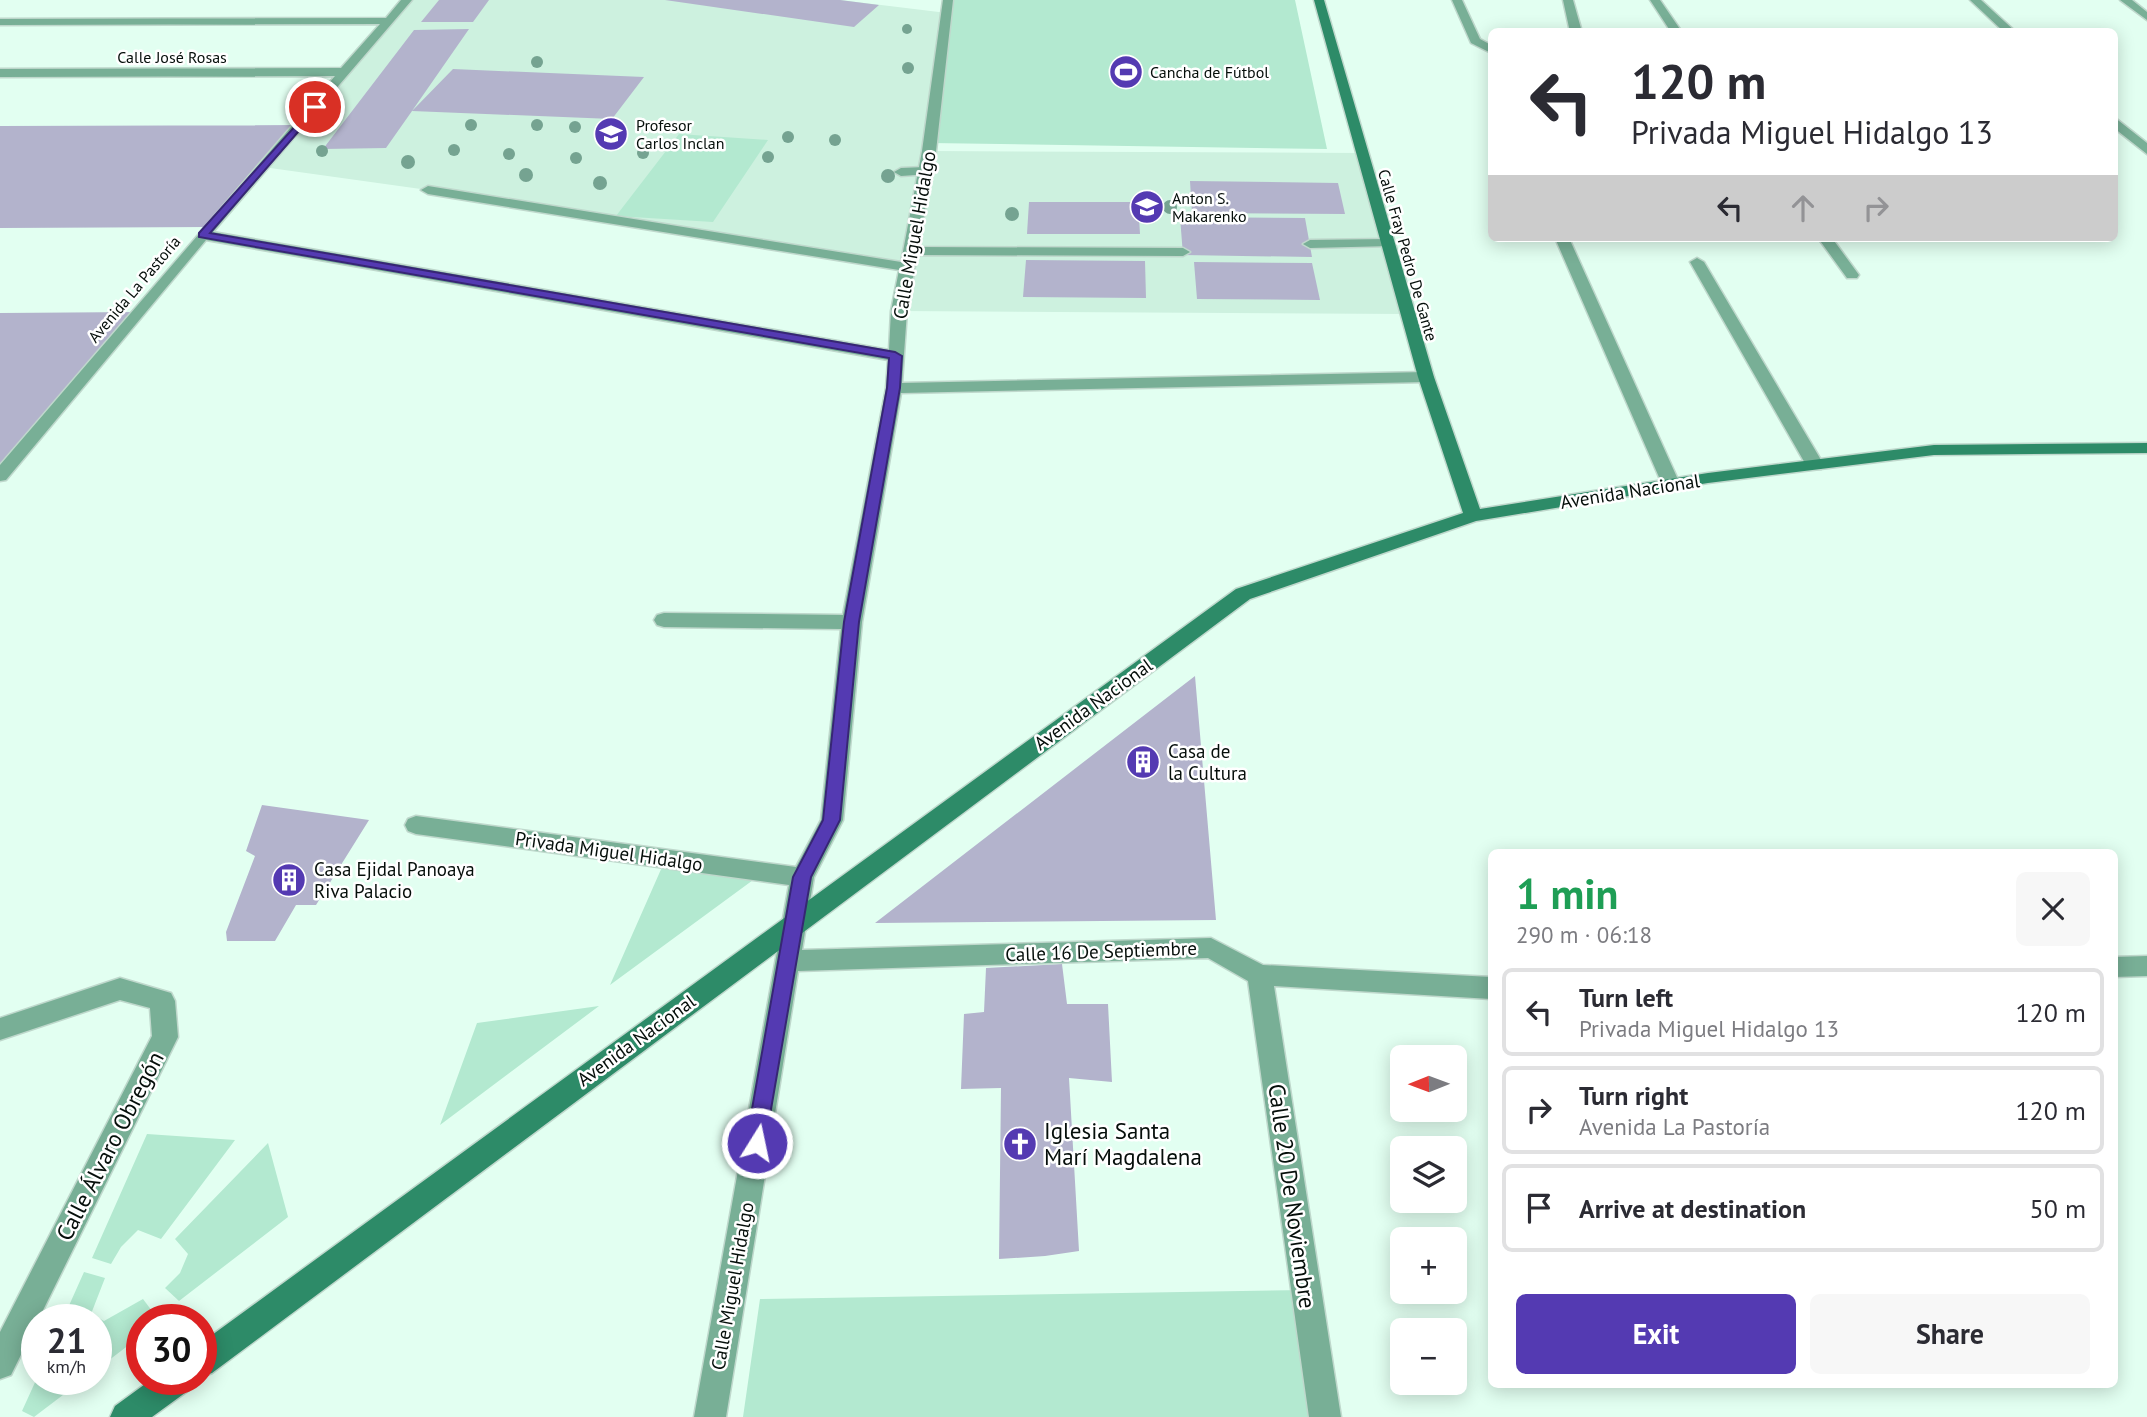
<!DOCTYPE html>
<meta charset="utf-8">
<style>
body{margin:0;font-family:"PT Sans",sans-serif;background:#f7f7f7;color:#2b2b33;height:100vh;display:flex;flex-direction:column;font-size:26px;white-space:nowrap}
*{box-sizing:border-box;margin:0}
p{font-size:23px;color:#7c7c81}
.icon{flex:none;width:38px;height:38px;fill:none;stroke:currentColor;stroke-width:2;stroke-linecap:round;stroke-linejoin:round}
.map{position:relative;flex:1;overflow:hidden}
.sheet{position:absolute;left:1488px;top:849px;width:630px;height:539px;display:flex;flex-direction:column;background:#fff;border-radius:10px;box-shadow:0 4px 18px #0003}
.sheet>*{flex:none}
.top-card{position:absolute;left:1488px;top:28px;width:630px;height:214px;border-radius:10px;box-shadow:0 4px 18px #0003;background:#fff;color:#2b2b33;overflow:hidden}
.needle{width:46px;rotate:269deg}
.fabs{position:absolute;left:1390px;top:1045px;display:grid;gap:14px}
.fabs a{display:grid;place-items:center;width:77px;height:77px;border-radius:10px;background:#fff;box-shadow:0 4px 18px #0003;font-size:35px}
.speed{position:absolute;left:21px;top:1304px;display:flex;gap:14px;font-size:35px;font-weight:700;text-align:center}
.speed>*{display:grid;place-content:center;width:91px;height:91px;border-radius:50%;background:#fff;box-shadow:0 4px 18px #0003;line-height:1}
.speed small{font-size:18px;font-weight:400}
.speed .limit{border:10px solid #d22;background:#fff;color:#111}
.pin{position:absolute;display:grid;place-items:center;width:60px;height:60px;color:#fff;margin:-30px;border:4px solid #fff;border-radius:50%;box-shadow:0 2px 7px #0007}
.me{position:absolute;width:77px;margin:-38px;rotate:10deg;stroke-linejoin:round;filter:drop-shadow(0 0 5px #0008)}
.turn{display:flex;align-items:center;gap:24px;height:147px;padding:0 28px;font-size:32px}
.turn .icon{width:91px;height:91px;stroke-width:2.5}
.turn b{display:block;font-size:49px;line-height:60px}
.lanes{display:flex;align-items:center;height:66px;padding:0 28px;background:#0003;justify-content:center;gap:35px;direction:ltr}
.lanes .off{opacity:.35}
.round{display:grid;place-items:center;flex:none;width:74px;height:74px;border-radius:10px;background:#f7f7f7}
.summary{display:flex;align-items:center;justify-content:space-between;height:119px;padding:0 28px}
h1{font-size:42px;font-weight:800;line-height:52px;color:#1e9e55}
.button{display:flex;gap:14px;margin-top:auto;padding:14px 28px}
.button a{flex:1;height:80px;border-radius:10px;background:#543ab2;color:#fff;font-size:28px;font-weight:800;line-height:80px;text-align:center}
.button a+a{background:#f7f7f7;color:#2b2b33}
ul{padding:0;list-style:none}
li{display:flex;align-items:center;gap:21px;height:88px;margin:0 14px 10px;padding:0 14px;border:4px solid #e1e1e2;border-radius:10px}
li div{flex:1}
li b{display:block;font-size:26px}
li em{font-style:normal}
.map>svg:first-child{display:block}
.built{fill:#cdf1df}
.green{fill:#b3e9d0}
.building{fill:#b3b3cc}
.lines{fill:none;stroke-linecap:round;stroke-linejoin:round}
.lane-casing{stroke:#bfd8cc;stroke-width:3}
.street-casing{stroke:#bfd8cc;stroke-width:3}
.secondary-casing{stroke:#bfd8cc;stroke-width:3}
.lane{fill:#78af96;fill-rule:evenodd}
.street{fill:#78af96;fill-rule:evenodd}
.secondary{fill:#2d8b68;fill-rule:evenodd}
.tree{fill:#75a391}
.route{fill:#543ab2;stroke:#372674;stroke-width:2}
.labels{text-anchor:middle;stroke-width:5;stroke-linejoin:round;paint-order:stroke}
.far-street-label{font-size:16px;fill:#050e0a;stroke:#fff}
.far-poi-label{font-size:16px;fill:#050e0a;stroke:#fff;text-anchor:start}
.street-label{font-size:19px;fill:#050e0a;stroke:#fff}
.poi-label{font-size:19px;fill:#050e0a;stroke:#fff;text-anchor:start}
.near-poi-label{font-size:23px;fill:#050e0a;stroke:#fff;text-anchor:start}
.near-street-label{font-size:23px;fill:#050e0a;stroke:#fff}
</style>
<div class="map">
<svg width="2147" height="1417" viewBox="0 0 2147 1417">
<rect width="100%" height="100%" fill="#e2fff1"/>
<!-- built -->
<path class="built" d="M407 0H840L947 13 929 151 1361 153 1407 314 899 311 907 268 428 190 263 167Z"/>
<!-- green -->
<path class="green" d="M953 0H1295L1327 149 930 143Z
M679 134 768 140 713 222 616 216Z
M666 858 764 872 610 985Z
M599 1006 440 1125 477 1023Z
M147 1134 235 1140 161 1239 138 1230 121 1247 111 1264 92 1258Z
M268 1143 288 1217 179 1301 165 1288 180 1273 188 1254 175 1239Z
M84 1272 105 1278 91 1314 104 1321 143 1299 158 1319 142 1320V1335L96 1370V1320L63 1319Z
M1306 1290 1322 1417H743L760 1299Z
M37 1378V1379H84L34 1417 22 1411Z"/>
<!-- building -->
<path class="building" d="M439 0H489L473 22H421Z
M665 0H840L879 5 854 27Z
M469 29 412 111 453 69 644 77 612 119 412 111 386 148 323 149 414 30Z
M300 125 211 227 0 228V126Z
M1190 181 1338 183 1345 214 1192 213Z
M1029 202H1138L1140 234H1027Z
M1180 217 1305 218 1312 257 1183 255Z
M1026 260 1145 261 1146 298 1023 297Z
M1194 262 1312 263 1320 300 1197 299Z
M138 312 11 463H0V313Z
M1195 676 1216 920 875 923Z
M262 805 369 820 316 905H296L275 941H227L226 932 255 856 246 851Z
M1062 964 1067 1004H1108L1112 1082 1069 1078 1079 1251 1045 1256 999 1259 1001 1088 961 1089 964 1014 984 1012 986 968Z"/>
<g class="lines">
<!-- lane casing -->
<g class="lane-casing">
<path id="lane" d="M925 167 932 171 930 174 901 176 894 172 901 168Z"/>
</g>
<!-- street casing -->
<g class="street-casing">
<path id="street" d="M401 0H412L213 232 889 350 891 311 899 270 428 194 421 190 428 186 901 262 922 151 943 0H953L936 151 918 247 1183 248 1190 252 1183 256 917 255 907 311 902 383 1426 372 1434 377 1426 382 901 393 862 622 843 820 814 877 802 950 1211 938 1263 965 1491 977V999L1274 986 1341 1417H1309L1248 981 1208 958 798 971 726 1417H694L789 885 416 834 408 831 405 825 408 819 416 816 796 867 821 820 841 629 664 627 657 625 654 620 657 615 664 613 843 615 886 388 888 360 206 240 6 480 0 481V465L335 76 0 77V69L341 68 380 24 0 25V19L386 18Z
M1452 0H1462L1480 39 1491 45V53L1471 43Z
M1563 0H1573L1582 32H1570Z
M1650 0H1660L1682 32H1671Z
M1970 0H1981L2016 32H2004Z
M2120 0H2132L2147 12V20Z
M2114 117 2147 143V154L2114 128Z
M1555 238H1569L1680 484 1677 488H1665L1662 484Z
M1818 238H1832L1859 275 1857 278H1847Z
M1387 239 1394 243 1392 246 1310 248 1303 244 1310 240Z
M1697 258 1704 262 1824 465 1821 469H1809L1806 465 1690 262Z
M2147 956V976L2114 977V957Z
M120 978 171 993 175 1001 178 1037 11 1375 0 1379V1332L152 1036 150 1008 120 1000 0 1040V1018Z"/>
</g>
<!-- secondary casing -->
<g class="secondary-casing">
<path id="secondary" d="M1314 0H1324L1434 377 1480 509 1708 473 1934 445 2147 443V453L1934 455 1708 483 1476 521 1250 599 212 1373 201 1377V1343L1236 589 1463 513 1418 377Z
M152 1379H193L189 1390 152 1417H110L115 1406Z"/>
</g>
<!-- lane -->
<use href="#lane" class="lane"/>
<!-- street -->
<use href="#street" class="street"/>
<!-- secondary -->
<use href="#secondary" class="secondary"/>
</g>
<!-- trees -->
<g class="tree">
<circle cx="907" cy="29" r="5"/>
<circle cx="537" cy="62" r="6"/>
<circle cx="908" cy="68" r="6"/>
<circle cx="471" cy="125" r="6"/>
<circle cx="537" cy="125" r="6"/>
<circle cx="575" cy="127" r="6"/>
<circle cx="788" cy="137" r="6"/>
<circle cx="835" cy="140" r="6"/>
<circle cx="454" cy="150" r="6"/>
<circle cx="322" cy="151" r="6"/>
<circle cx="643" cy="153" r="6"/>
<circle cx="509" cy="154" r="6"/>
<circle cx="768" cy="157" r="6"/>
<circle cx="576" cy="158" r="6"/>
<circle cx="408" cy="162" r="7"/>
<circle cx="526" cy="175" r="7"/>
<circle cx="888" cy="176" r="7"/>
<circle cx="600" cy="183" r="7"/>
<circle cx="1170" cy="207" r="7"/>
<circle cx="1012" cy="214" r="7"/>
</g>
<!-- route -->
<path class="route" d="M315 104 320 107 318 109 210 233 895 352 902 356 900 388 859 622 840 820 811 877 764 1150 757 1152 749 1150 746 1143 793 877 823 820 844 622 887 388 889 358 199 237V233Z"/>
<!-- icons -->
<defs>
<g id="stadium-disc" transform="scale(1.75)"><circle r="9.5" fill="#543ab2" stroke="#fff"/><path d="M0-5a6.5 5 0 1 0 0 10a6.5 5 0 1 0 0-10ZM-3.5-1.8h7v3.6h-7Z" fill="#fff"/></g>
<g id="school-disc" transform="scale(1.75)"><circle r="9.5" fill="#543ab2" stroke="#fff"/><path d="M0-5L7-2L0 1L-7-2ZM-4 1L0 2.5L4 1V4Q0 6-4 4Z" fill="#fff"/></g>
<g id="building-disc" transform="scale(1.75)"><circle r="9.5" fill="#543ab2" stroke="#fff"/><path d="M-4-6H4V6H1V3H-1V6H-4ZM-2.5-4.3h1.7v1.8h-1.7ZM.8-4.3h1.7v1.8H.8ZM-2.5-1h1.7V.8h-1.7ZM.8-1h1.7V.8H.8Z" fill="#fff"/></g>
<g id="church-disc" transform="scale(1.75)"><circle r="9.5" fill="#543ab2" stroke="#fff"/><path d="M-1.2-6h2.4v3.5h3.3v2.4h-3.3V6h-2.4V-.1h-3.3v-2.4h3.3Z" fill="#fff"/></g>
</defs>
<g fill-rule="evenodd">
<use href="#stadium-disc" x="1126" y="72"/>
<use href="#school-disc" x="611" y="134"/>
<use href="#school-disc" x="1147" y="207"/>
<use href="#building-disc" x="1143" y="762"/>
<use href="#building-disc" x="289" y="880"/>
<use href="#church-disc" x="1020" y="1144"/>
</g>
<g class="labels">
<!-- far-street labels -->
<g class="far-street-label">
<text x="172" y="63">Calle José Rosas</text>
<text transform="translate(1408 255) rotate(74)" y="6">Calle Fray Pedro De Gante</text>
<text transform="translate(134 289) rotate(-50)" y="6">Avenida La Pastoría</text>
</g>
<!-- far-poi labels -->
<g class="far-poi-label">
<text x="1150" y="78">Cancha de Fútbol</text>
<text x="636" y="131">Profesor<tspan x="636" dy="18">Carlos Inclan</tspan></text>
<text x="1172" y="204">Anton S.<tspan x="1172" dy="18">Makarenko</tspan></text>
</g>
<!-- street labels -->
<g class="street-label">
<text transform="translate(914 235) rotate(-80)" y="7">Calle Miguel Hidalgo</text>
<text transform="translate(1630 491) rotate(-9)" y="7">Avenida Nacional</text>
<text transform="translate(1093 704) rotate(-36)" y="7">Avenida Nacional</text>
<text transform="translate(609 851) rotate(8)" y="7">Privada Miguel Hidalgo</text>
<text transform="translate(1101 951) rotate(-2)" y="7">Calle 16 De Septiembre</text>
<text transform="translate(636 1040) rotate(-36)" y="7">Avenida Nacional</text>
<text transform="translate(732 1286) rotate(-80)" y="7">Calle Miguel Hidalgo</text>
</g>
<!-- poi labels -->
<g class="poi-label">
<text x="1168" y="758">Casa de<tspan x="1168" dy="22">la Cultura</tspan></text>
<text x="314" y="876">Casa Ejidal Panoaya<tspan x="314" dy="22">Riva Palacio</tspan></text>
</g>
<!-- near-poi labels -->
<g class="near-poi-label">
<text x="1044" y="1139">Iglesia Santa<tspan x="1044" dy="26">Marí Magdalena</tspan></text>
</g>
<!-- near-street labels -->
<g class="near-street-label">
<text transform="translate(110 1146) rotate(-63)" y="8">Calle Álvaro Obregón</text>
<text transform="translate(1292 1196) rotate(82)" y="8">Calle 20 De Noviembre</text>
</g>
</g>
</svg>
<div class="fabs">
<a><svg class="needle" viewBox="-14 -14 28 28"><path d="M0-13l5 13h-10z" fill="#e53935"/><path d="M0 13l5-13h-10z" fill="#7c7c81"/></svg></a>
<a><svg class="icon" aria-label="layers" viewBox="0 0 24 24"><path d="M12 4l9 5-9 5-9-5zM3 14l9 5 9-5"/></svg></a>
<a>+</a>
<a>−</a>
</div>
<div class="speed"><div>21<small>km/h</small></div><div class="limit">30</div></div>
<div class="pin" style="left:315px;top:107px;background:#d93025"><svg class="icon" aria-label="arrive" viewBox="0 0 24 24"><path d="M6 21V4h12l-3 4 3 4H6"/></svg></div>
<svg class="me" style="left:757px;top:1143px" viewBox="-20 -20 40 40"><circle r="17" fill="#543ab2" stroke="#fff" stroke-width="3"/><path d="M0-11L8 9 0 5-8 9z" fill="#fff"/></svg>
<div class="top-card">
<div class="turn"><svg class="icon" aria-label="left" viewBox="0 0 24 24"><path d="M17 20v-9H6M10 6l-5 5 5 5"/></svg><div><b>120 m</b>Privada Miguel Hidalgo 13</div></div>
<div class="lanes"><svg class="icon" aria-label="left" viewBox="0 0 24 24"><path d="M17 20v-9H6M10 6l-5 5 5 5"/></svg><svg class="icon off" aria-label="ahead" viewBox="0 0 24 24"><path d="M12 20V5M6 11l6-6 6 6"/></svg><svg class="icon off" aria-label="right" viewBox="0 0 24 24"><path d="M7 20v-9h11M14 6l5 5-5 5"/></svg></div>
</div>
<section class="sheet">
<div class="summary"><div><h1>1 min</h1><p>290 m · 06:18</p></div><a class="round"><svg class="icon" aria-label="close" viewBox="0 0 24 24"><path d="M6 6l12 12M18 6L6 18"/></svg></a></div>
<ul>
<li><svg class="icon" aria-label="left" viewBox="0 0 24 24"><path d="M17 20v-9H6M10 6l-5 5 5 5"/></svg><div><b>Turn left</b><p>Privada Miguel Hidalgo 13</p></div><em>120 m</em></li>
<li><svg class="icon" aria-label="right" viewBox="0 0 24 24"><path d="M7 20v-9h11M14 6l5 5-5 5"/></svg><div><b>Turn right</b><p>Avenida La Pastoría</p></div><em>120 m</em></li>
<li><svg class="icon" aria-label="arrive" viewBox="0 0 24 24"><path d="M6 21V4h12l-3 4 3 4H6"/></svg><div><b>Arrive at destination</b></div><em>50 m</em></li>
</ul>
<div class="button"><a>Exit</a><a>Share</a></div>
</section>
</div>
